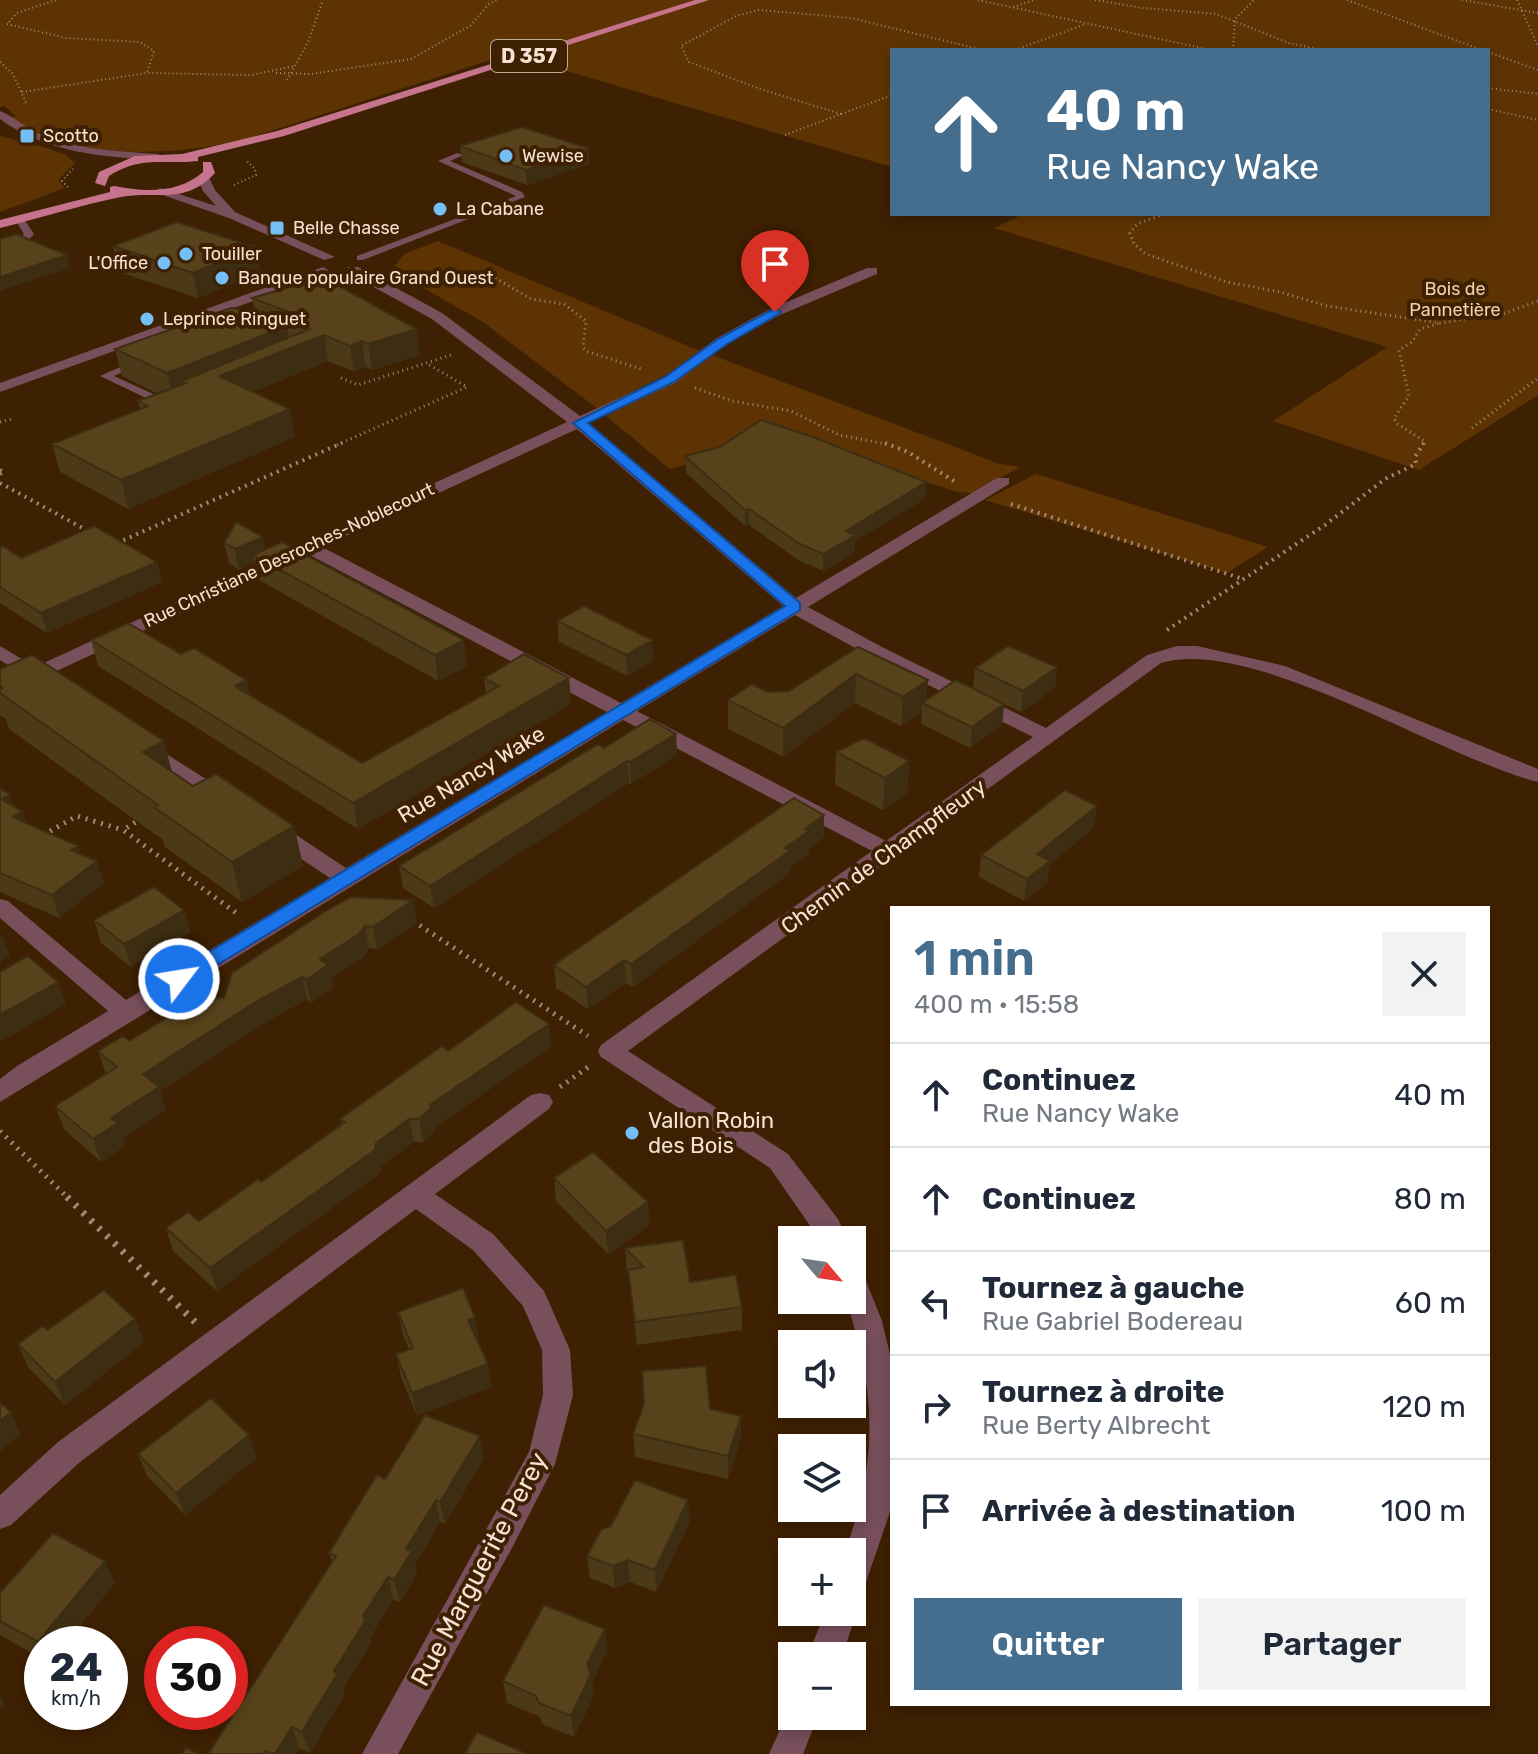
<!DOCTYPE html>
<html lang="fr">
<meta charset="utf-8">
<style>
body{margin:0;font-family:Rubik,sans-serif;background:#f2f2f3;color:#1f2937;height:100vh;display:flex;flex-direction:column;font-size:30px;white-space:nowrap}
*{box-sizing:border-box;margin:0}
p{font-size:26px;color:#747a83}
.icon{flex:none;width:44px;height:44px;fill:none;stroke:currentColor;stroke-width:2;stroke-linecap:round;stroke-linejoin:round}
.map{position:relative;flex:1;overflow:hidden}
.details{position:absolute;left:890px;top:906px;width:600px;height:800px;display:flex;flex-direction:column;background:#fff;border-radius:0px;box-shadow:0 4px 12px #0003}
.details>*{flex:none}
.hud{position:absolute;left:890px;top:48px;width:600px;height:168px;border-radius:0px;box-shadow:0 4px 12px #0003;background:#456d8d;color:#fff;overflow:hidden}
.needle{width:52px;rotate:119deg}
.tools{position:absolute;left:778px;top:1226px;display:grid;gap:16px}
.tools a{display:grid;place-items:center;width:88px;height:88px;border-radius:0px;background:#fff;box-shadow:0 4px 12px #0003;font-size:40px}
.speed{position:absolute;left:24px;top:1626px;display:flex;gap:16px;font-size:40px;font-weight:700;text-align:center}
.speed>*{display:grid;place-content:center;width:104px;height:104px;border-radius:50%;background:#fff;box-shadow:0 4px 12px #0003;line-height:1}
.speed small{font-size:20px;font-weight:400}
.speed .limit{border:12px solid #d22;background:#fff;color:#111}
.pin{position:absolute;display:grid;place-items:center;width:68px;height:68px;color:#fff;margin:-82px -34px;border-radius:50% 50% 50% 0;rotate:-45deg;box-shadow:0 0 8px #0007}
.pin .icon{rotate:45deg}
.me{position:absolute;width:88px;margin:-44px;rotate:59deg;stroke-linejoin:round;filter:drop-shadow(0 0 6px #0008)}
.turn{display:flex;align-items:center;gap:28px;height:168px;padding:0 24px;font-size:36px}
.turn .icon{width:104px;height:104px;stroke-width:2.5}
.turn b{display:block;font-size:56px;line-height:68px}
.round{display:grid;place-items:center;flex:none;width:84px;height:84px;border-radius:0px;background:#f2f2f3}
.head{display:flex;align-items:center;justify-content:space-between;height:136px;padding:0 24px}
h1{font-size:48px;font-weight:600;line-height:60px;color:#456d8d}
.action{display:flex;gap:16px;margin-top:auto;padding:16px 24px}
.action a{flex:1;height:92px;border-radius:0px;background:#456d8d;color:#fff;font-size:32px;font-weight:600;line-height:92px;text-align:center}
.action a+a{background:#f2f2f3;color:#1f2937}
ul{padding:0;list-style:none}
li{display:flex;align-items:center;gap:24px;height:104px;padding:0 24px;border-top:2px solid #e0e1e3}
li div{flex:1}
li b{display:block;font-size:30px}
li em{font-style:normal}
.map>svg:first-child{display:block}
.green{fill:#5e3303}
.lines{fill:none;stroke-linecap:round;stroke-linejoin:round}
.path-far4{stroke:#a18972;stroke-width:2;stroke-dasharray:1 3;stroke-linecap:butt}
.path-far3{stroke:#a18972;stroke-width:3;stroke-dasharray:1 4;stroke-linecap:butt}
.path-far2{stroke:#a18972;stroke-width:4;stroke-dasharray:2 5;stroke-linecap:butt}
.path-far1{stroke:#a18972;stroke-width:5;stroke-dasharray:2 6;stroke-linecap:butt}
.path{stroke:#a18972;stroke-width:7;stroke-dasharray:3 8;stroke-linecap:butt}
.service{fill:#784f5b;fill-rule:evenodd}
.minor{fill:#784f5b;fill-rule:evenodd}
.primary{fill:#c6738c;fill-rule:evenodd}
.wall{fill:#4b3917}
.shaded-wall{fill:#3d2e13}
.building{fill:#57421b;stroke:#3d2e13;stroke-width:2}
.route{fill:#1a73e8;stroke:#114b97;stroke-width:2}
.poi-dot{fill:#74c0f6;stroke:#3e2002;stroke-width:3}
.labels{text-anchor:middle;stroke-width:8;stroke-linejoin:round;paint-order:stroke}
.far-poi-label{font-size:18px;fill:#f6e2d2;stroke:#3e2002;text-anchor:start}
.far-park-label{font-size:18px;fill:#f7cfaf;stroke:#3e2002}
.far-street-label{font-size:18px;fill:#f6e2d2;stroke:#3e2002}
.shield{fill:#3e2002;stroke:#bfa894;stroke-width:2}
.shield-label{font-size:20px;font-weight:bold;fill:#f6e2d2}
.street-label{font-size:22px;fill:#f6e2d2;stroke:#3e2002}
.poi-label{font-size:22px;fill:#f6e2d2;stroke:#3e2002;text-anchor:start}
.near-street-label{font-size:26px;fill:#f6e2d2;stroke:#3e2002}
</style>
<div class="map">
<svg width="1538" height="1754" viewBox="0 0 1538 1754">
<rect width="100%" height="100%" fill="#3e2002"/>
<!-- green -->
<path class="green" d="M0 0H1538V395L1419 470 1273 421 1387 347 994 228 1023 214H1488V50H892V167L509 54 240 141C167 156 77 161 11 118L16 116 4 106 0 107Z
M0 136 47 148 66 155 75 163 58 180 65 188 0 212Z
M438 241 700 351 668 374 598 409 483 322 392 270 404 254Z
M712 355 1000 464 1021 467 972 493 957 492 769 431 740 450 670 469 606 416 681 377Z
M1036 474 1046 477 1268 547 1227 573 985 500Z"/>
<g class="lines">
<!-- path-far4 -->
<path class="path-far4" d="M56 0 17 13 7 24 66 38 140 42 154 51 147 73
M978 0 1211 50
M1095 0 1143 8 1216 14 1289 43 1321 50
M1347 0 1482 50
M1462 0 1538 13
M1517 0 1538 46
M1013 7 1034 0
M1015 50 1086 24
M1233 50 1235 19 1254 0
M1488 52 1538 70
M0 62 13 74 27 105
M276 73 311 74 411 59 470 26 489 4 497 0
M287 80 308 42 323 0
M1488 88 1538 94
M22 92 147 73 251 75 295 66
M1488 109 1538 120
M841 114 760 89 689 62 681 46 736 16 759 10 851 18 983 50
M785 135 892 95
M234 185 256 175 255 169 247 161
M68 187 62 181 73 169"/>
<!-- path-far3 -->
<path class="path-far3" d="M1164 214 1137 224 1130 233 1134 244 1146 254 1227 282 1280 292 1327 306 1440 323 1505 313 1538 301
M406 273 492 276 531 299 564 304 586 321 583 347 586 351 641 369
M341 378 358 385 451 355
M695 388 732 401 791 411 839 435 890 445
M0 422 13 419
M1472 428 1538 378
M337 445 467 387 426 363
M1423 445 1424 441 1396 423 1394 418 1409 396 1399 350 1412 342 1420 329 1440 323"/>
<!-- path-far2 -->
<path class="path-far2" d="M885 443 908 452 957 483
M0 470 4 472 0 474
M0 483 90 532
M1011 504 1243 579
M117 543 342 443
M1167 630 1325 525 1385 479 1416 464 1415 457 1424 443"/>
<!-- path-far1 -->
<path class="path-far1" d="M142 818 123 830 239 915
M43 835 77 816 123 830
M413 921 588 1036
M560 1087 591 1065
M0 1131 69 1199"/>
<!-- path -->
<path class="path" d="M67 1197 195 1322"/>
<!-- service -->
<path class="service" d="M457 153 464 155 450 161 522 192 525 197 363 260H357V256L516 196 438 161Z
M19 215 22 216 34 234 27 242 9 246V242L21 238 24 234 14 218Z
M134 361 143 363 114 376 173 403V407H165L100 376Z"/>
<!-- minor -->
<path class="minor" d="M0 111C13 116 25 127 38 133 76 150 118 151 158 154L164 157 158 160C103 157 46 153 0 119Z
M204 174 208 175 215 190 235 212 335 257 324 260 229 218 154 192 160 188 216 206 203 191 198 178Z
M323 267 330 271 328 274 0 392V383Z
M348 267H358L442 313 580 416 665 377 717 338 770 309 867 268H877V274L780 315 727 344 675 383 589 423 796 598 997 478H1009V484L808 607 882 647 1046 728 1147 655 1177 646H1197L1285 666 1538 769V782C1442 758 1251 635 1161 663L628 1051 788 1154 838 1219 848 1240H820L770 1168 601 1057 598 1051 601 1045 872 851 623 720 0 1102V1079L17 1066 108 1011 0 918V899L8 901 126 1000 330 878 265 835 262 830 265 825H281L346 868 607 712 308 554 48 675 47 682H33L0 696V683L20 673 0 660V646L35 667 567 422 432 319 348 273ZM577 429 783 606 621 703 322 547ZM795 615 868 655 1033 737 886 841 637 711Z
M146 741 231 795 234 799 231 803H217L139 751 136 747 139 743Z
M540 1093 549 1095 553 1102 549 1109 435 1194 493 1234 544 1291 570 1350 573 1395 555 1464 512 1548 398 1754H362L529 1452 543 1395 542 1350 523 1306 473 1250 416 1209 80 1462 11 1525 0 1529V1495L58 1442 531 1095Z
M852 1268 862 1271 882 1321 892 1363V1506L863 1591 852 1595V1552H845C878 1458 877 1395 846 1300H852Z
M852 1601 857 1612 842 1656H808L825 1612H852Z
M792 1703V1716H818L803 1754H769Z"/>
<!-- primary -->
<path class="primary" d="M695 0H709L284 136 198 157V161C163 165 142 155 109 176L105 186 95 183 99 172 135 156 182 154 277 131Z
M203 162H211L215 173C185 206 156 190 121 197 81 205 40 218 0 228V220L110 192V187L114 186C144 192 178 194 203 172Z"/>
</g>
<!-- wall -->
<path class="wall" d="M460 146 588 148 589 164 527 185 462 162Z
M113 246 255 247 260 272 198 298 119 272Z
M252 298 420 355 372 370 366 367 354 372 328 361 253 392 295 437 128 509 60 472 52 444 140 409 138 401 158 394 122 376 115 349 255 310Z
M685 456 926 482 925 499 855 541V552L823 571 798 560 749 525 745 526 686 473Z
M224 543 266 550 464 640 467 666 438 681 259 580 255 562 239 570 229 563Z
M0 548 21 558 157 562 162 582 47 633 0 603Z
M557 621 652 640 653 661 627 676 559 642Z
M91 640 181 654 246 680 250 695 362 763 486 694 484 678H569L571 704 358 829 98 666Z
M858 647 928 680 926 700 973 688 975 668 1057 667 1055 688 1021 712 1004 704 1002 725 970 748 921 724 922 711 901 726 855 703 783 757 728 729V700L767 692 789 691Z
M0 669 172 772 193 786 294 826 303 866 242 902 165 847 163 840 9 729 6 719 0 715Z
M676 734 677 755 631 784 629 783 434 908 403 888 399 866 604 748Z
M836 752 909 761 907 793 883 810 835 785Z
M0 788 14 807 22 811 26 823 80 854 104 883 59 918 0 892Z
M1097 806 1094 828 1050 864 1047 883 1024 901 979 877 981 855Z
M824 815V837L809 848V854L790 867V873L633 987 626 983 588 1009 556 988 554 965Z
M184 910 190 932 131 967 101 943 94 920Z
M324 912 417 923 377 949 369 948 364 957 331 978 333 988 311 1003 307 999 265 1023 160 1091 166 1110 123 1138 125 1146 101 1162 64 1129 55 1106 106 1074 98 1051 129 1041 224 998Z
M551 1047 435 1127 434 1132 423 1142H414L381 1166 380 1173 217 1291 173 1251 166 1228 199 1221 261 1182 342 1125 340 1119 448 1051Z
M554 1178 650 1225 608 1254 556 1201Z
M625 1248 742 1307V1330L637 1345 628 1273 627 1271Z
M398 1312 479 1340 477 1341 488 1364 491 1387 417 1416 401 1377 396 1354 409 1349 403 1335Z
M135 1319 144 1342 65 1405 28 1367 18 1344 47 1330Z
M710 1409 741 1438 728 1479 635 1457 633 1434Z
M138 1454 257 1458 185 1515 147 1476Z
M484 1458 445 1524 440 1522 415 1565 417 1573 400 1602 393 1599 370 1638 371 1643 343 1689 345 1694 310 1753 299 1748 296 1754H208L332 1562 329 1553 385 1479Z
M690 1522 656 1592 630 1582 615 1588 590 1578 587 1556Z
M115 1583 65 1644H42V1659L0 1635V1593Z
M607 1651 592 1682 594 1695 574 1737 542 1724 540 1717 507 1703 503 1681Z"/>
<!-- shaded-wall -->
<path class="shaded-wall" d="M588 148 589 164 527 185 526 170Z
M255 247 260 272 198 298 193 273Z
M67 255 70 268 0 291V277Z
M287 326 291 348 324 335 328 361 225 403 182 381 185 396 173 401 167 373Z
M417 329 420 355 372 370 368 344Z
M362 341 366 367 354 372 350 346Z
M290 409 295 437 128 509 121 480Z
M926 482 925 499 855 541V552L823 571V554L846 531Z
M749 509V525L745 526V510Z
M263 537 267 557 253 555 255 562 239 570 235 549Z
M157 562 162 582 47 633 41 613Z
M464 640 467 666 438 681 435 655Z
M652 640 653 661 627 676 626 655Z
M1057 667 1055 688 1021 712 1023 691Z
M856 674 855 703 783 757V728Z
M569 678 571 704 358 829 353 803Z
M246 680 252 706 235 686Z
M928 680 926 705 922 703V711L901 726 903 697Z
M1004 704 1002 725 970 748 972 727Z
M676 734 677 755 631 784 630 762Z
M164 741 174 780 143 752Z
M627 761 629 783 434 908 430 886Z
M909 761 907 793 883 810 885 778Z
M10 795 16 815 22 811 29 833 9 821 1 799Z
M1097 806 1094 828 1050 864 1047 883 1024 901 1027 879 1037 854Z
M824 815V837L809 848V854L790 867V873L633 987 631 964 785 848 805 829Z
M294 826 303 866 242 902 232 862Z
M78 846 85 868 71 850Z
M97 861 104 883 59 918 52 895Z
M413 900 417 923 377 949 373 927Z
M184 910 190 932 131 967 124 944Z
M365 926 369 948 364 957 331 978 333 988 311 1003 306 980 320 959Z
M1 933 10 956 0 963V934Z
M624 960 626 983 588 1009 586 987Z
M302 977 307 999 265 1023 160 1091 166 1110 123 1138 125 1146 101 1162 93 1139 143 1074 259 1000Z
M58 982 66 1004 0 1042V1015Z
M549 1024 551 1047 435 1127 434 1132 423 1142 419 1119 431 1104Z
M409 1119 414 1142 381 1166 380 1173 217 1291 210 1268Z
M648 1202 650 1225 608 1254 606 1231Z
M475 1317 479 1340 472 1342 468 1320Z
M135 1319 144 1342 65 1405 55 1382Z
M488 1364 491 1387 417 1416 412 1393Z
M11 1412 21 1435 0 1451V1421Z
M741 1416V1438L728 1479V1456Z
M249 1435 257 1458 185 1515 176 1493Z
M480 1436 484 1458 445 1524 440 1502Z
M436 1500 440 1522 415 1565 417 1573 400 1602 394 1580 406 1549Z
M688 1500 690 1522 656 1592 655 1570Z
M628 1560 630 1582 615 1588 613 1566Z
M105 1561 115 1583 65 1644H42V1650L38 1642Z
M388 1577 393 1599 370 1638 371 1643 343 1689 345 1694 310 1753 302 1732 363 1616Z
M605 1629 607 1651 592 1682 594 1695 574 1737 571 1716 587 1664Z
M0 1695 5 1704 0 1710Z
M292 1727 299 1748 296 1754H275Z"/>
<!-- building -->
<path class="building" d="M522 127 588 148 526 170 460 146Z
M177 222 255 247 193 273 113 246Z
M16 234 67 255 0 277V239Z
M323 277 417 329 368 344 362 341 350 346 324 335 219 376 290 409 121 480 52 444 148 406 138 401 186 383 182 381 310 329 292 313 252 298Z
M231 308 257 311 287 326 167 373 115 349Z
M761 420 813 437 926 482 846 531 856 535 823 554 798 543 749 509 745 510 685 456 720 447Z
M236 522 263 537 235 549 224 543Z
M94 526 157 562 41 613 0 587V548L3 546 21 558Z
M282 542 464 640 435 655 253 555Z
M584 606 652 640 626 655 557 621Z
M128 623 181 654 194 648 246 680 235 686 362 763 499 686 484 678 524 654 569 678 353 803 91 640Z
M1008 646 1057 667 1023 691 975 668Z
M858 647 928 680 903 697 856 674 783 728 728 700 752 684 767 692 789 691Z
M32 655 164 741 143 752 193 786 216 774 294 826 232 862 154 807 158 805 0 693V689L3 688 0 686V669Z
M956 680 1004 704 972 727 922 703Z
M650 719 676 734 630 762 627 761 430 886 399 866 598 744 604 748Z
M864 738 909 761 885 778 836 752Z
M0 788 10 795 1 799 22 811 13 817 78 846 71 850 97 861 52 895 0 873Z
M1065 790 1097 806 1037 854 1050 861 1027 879 981 855Z
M794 798 824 815 805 829 809 831 785 848 790 851 631 964 624 960 586 987 554 965Z
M154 887 184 910 124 944 94 920Z
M351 897 413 900 373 927 365 926 359 934 320 959 328 965 306 980 302 977 259 1000 143 1074 159 1087 111 1118 118 1123 93 1139 55 1106 117 1067 98 1051 123 1036 129 1041 176 1012 177 1007 192 998H224L232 973 324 912Z
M28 956 58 982 0 1015V972Z
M516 1002 549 1024 431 1104 430 1109 419 1119H409L376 1143 375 1150 210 1268 166 1228 188 1212 199 1221 258 1179 261 1182 345 1122 340 1119 442 1046 448 1051Z
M593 1152 648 1202 606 1231 554 1178Z
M683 1240 690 1282 736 1275 742 1307 635 1322 628 1270 644 1267 625 1248Z
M463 1288 475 1317 468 1320 488 1364 412 1393 396 1354 413 1348 398 1312Z
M104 1290 135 1319 55 1382 18 1344 43 1326 47 1330Z
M706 1366 710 1409 741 1416 728 1456 633 1434 644 1404 642 1371Z
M211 1398 249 1435 176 1493 138 1454Z
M0 1403 11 1412 0 1421Z
M425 1415 480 1436 440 1502 436 1500 406 1549 412 1551 394 1580 388 1577 363 1616 365 1621 334 1671 338 1673 302 1732 292 1727 275 1754 265 1751 263 1754H208L336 1556 329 1553 362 1499 377 1475 385 1479Z
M635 1480 688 1500 655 1570 628 1560 613 1566 587 1556 601 1530 611 1526Z
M53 1533 105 1561 38 1642 0 1621V1593Z
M544 1605 605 1629 587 1664 591 1674 571 1716 539 1703 536 1696 503 1681Z
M477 1732 527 1754H465Z
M186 1748 198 1754H182Z"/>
<!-- route -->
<path class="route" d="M775 308 781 312 779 314 727 344 674 382 588 423 800 603V610L186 984H172L169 979 172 974 785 606 573 423 665 377 718 339Z"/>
<!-- markers -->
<g class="poi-dot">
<rect x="19" y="128" width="16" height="16" rx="4"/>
<circle cx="506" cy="156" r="8"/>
<circle cx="440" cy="209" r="8"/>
<rect x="269" y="220" width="16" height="16" rx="4"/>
<circle cx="186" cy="254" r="8"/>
<circle cx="164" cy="263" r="8"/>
<circle cx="222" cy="278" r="8"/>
<circle cx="147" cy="319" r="8"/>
<circle cx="632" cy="1133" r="8"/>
</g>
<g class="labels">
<!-- far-poi labels -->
<g class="far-poi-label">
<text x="43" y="142">Scotto</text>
<text x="522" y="162">Wewise</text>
<text x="456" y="215">La Cabane</text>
<text x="293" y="234">Belle Chasse</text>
<text x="202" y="260">Touiller</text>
<text x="148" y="269" text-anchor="end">L'Office</text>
<text x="238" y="284">Banque populaire Grand Ouest</text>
<text x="163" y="325">Leprince Ringuet</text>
</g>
<!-- far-park labels -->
<g class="far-park-label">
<text x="1455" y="295">Bois de<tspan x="1455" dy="21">Pannetière</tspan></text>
</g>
<!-- far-street labels -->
<g class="far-street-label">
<text transform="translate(289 555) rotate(-25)" y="6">Rue Christiane Desroches-Noblecourt</text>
</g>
<!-- shield labels -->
<rect class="shield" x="491" y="40" width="76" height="32" rx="6"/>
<g class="shield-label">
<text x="529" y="63">D 357</text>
</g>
<!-- street labels -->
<g class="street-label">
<text transform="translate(471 774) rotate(-31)" y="8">Rue Nancy Wake</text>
<text transform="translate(883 856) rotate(-36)" y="8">Chemin de Champfleury</text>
</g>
<!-- poi labels -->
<g class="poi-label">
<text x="648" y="1128">Vallon Robin<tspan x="648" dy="25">des Bois</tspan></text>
</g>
<!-- near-street labels -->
<g class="near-street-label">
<text transform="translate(479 1569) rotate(-62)" y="9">Rue Marguerite Perey</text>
</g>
</g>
</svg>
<div class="tools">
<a><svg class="needle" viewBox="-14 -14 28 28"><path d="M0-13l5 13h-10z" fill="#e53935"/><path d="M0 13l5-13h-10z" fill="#747a83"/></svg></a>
<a><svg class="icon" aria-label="sound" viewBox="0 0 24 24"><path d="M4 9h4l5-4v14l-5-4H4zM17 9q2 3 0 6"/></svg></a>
<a><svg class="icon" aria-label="layers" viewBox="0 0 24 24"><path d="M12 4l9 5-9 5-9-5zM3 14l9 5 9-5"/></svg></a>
<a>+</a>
<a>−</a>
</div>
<div class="speed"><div>24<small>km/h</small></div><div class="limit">30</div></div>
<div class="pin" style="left:775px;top:312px;background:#d93025"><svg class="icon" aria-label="arrive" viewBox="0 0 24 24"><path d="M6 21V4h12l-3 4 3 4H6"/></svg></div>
<svg class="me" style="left:179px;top:979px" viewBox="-20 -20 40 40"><circle r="17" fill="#1a73e8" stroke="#fff" stroke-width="3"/><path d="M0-11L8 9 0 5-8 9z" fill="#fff"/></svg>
<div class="hud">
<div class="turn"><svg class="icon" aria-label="ahead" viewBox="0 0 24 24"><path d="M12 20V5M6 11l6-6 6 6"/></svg><div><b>40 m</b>Rue Nancy Wake</div></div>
</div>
<section class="details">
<div class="head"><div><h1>1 min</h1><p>400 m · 15:58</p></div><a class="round"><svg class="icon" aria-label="close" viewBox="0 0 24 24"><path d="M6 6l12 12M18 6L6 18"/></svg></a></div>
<ul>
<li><svg class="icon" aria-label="ahead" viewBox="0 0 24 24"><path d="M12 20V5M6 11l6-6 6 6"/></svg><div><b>Continuez</b><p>Rue Nancy Wake</p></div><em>40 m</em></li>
<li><svg class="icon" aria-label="ahead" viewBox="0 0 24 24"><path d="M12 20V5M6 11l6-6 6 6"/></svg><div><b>Continuez</b></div><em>80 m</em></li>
<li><svg class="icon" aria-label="left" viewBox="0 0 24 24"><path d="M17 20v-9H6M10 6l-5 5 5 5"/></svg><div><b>Tournez à gauche</b><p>Rue Gabriel Bodereau</p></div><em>60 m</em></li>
<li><svg class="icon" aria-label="right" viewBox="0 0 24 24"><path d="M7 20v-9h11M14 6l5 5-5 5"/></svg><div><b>Tournez à droite</b><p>Rue Berty Albrecht</p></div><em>120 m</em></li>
<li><svg class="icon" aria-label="arrive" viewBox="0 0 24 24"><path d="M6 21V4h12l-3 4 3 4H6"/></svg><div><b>Arrivée à destination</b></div><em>100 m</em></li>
</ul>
<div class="action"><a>Quitter</a><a>Partager</a></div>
</section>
</div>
